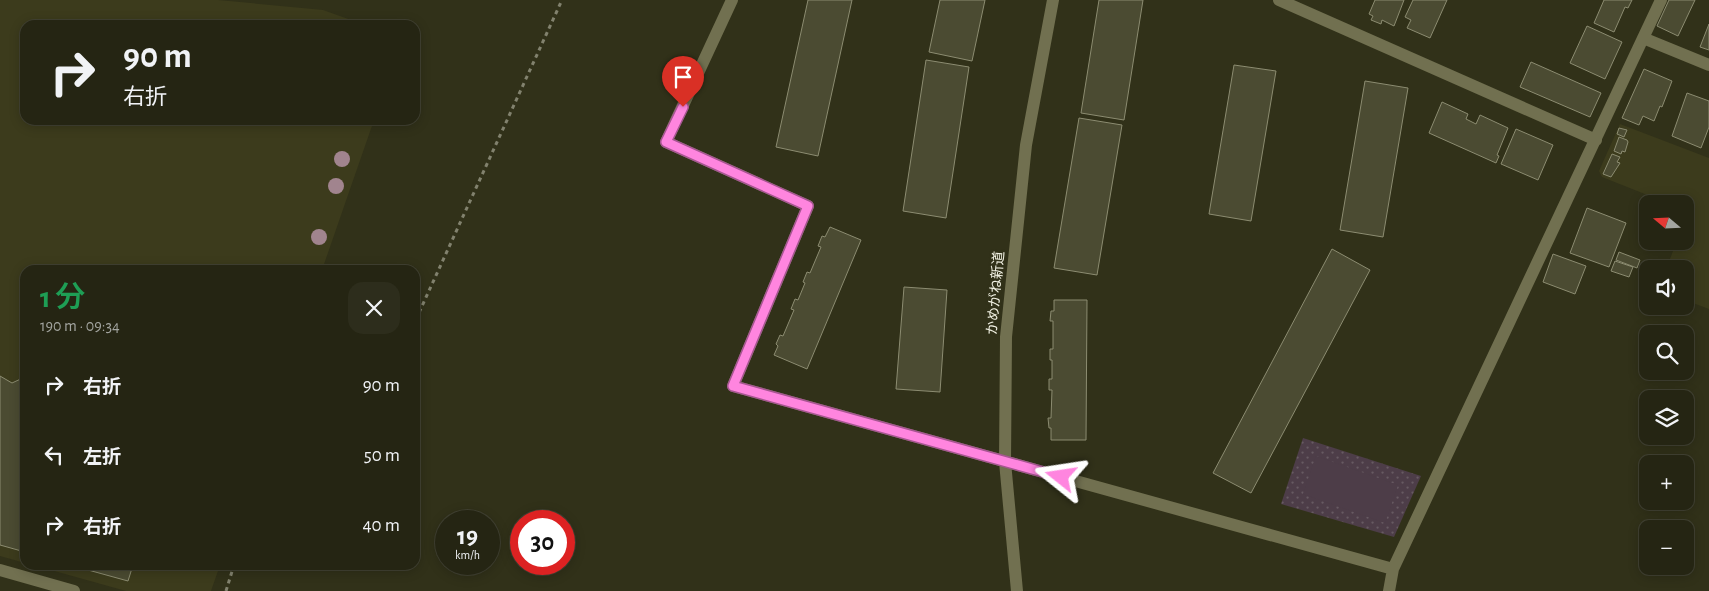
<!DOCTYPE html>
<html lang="ja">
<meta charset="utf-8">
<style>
body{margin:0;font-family:"Alegreya Sans","Noto Sans JP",sans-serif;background:#2d2d1c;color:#f1f3f6;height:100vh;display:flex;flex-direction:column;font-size:19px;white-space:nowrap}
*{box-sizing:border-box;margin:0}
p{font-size:16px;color:#a3a5a0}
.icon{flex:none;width:28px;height:28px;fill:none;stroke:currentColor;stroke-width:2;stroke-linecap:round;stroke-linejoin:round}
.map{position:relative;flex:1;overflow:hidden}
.sheet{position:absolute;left:20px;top:265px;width:400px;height:305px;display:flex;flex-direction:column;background:#252513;border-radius:15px;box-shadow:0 2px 12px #0003,0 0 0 1px #424233}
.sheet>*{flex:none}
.guide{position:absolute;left:20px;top:20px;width:400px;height:105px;border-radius:15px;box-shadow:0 2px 12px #0003,0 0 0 1px #424233;background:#252513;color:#f1f3f6;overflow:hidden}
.needle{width:32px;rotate:289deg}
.fabs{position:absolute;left:1639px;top:195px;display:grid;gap:10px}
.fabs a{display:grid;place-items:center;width:55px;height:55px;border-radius:10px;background:#252513;box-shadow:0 2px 12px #0003,0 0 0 1px #424233;font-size:25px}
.speed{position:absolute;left:435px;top:510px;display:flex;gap:10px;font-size:25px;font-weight:700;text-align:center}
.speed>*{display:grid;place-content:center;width:65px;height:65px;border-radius:50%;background:#252513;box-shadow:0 2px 12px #0003,0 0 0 1px #424233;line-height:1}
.speed small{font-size:12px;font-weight:400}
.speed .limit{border:8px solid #d22;background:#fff;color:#111}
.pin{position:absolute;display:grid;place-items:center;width:42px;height:42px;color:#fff;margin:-51px -21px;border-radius:50% 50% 50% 0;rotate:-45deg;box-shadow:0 0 5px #0007}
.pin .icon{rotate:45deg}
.me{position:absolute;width:55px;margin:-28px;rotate:285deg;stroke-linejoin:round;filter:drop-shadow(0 0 4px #0008)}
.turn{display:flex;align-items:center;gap:18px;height:105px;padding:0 20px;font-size:22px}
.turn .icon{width:65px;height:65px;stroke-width:2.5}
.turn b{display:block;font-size:35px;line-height:42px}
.round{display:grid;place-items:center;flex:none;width:52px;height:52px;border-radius:15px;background:#2d2d1c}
.summary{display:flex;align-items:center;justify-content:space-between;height:85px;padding:0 20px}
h1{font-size:30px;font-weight:600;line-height:38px;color:#1e9e55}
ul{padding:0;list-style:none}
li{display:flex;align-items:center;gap:15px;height:70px;padding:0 20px}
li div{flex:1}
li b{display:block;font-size:19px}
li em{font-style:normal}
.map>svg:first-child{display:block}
.built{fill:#3c3b1c}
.park{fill:url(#park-dots)}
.pitch{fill:#4d3d48}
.building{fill:#4b4b32;stroke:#8c8c71}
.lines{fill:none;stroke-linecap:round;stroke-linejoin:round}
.path{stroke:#82826e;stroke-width:3;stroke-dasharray:4 4;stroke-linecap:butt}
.minor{stroke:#717050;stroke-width:12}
.tree{fill:#a1848e}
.route-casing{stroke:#a65691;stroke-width:12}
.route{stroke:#ff85df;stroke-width:9}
.labels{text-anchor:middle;stroke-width:5;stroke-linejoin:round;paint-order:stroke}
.street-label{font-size:14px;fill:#f2f2e4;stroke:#313119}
</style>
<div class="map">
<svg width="1709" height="591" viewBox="0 0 1709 591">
<defs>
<pattern id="park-dots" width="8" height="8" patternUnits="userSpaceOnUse" patternTransform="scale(1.25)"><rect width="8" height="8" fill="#4d3d48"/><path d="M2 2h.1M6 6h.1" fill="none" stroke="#675a62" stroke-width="1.8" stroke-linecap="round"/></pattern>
</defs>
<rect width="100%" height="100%" fill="#313119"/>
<!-- built -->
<path class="built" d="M0 0H218L323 10 365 25H25V120H374L322 270H25V563L0 556Z
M1620 124 1709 158V309L1685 300V269H1666L1677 241H1685V220L1689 211 1685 209V204H1670L1602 177 1599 171Z
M33 565H220L211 591H126Z"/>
<!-- park -->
<path class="park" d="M1303 438 1421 476 1394 537 1281 504Z"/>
<!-- pitch -->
<path class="pitch" d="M1316 456 1398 485 1385 523 1303 494Z"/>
<!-- building -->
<path class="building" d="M808 0H852L818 156 776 147Z
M940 0H985L972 61 929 52Z
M1099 0H1143L1124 120 1081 113Z
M1375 0H1404L1394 26 1382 20 1381 24 1371 20 1373 16 1369 14Z
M1413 0H1447L1430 38 1407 28 1411 20 1405 17Z
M1604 0H1632L1628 8 1625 7 1614 32 1594 23Z
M1669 0H1695L1678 36 1657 26Z
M1709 24V50L1700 47Z
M1587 26 1622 42 1605 79 1570 63Z
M926 60 969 67 946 218 903 211Z
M1531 62 1601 93 1590 117 1520 87Z
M1234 65 1276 71 1251 221 1209 214Z
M1644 69 1672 81 1662 107 1660 106 1654 121 1643 116 1639 125 1622 118Z
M1365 81 1408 88 1383 237 1340 230Z
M1687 93 1709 101V127L1701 148 1672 136Z
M1442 102 1468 114 1466 119 1476 124 1480 115 1508 128 1497 155 1499 156 1496 163 1429 133Z
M1079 118 1122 125 1097 275 1054 268Z
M1619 128 1627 130 1624 137 1617 134Z
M1516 129 1553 145 1538 180 1501 164Z
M1619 137 1627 140 1628 142 1625 152 1622 151 1621 154 1614 151Z
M1612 154 1620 157 1617 162 1620 163 1611 177 1603 174Z
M1587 208 1626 223 1609 267 1570 253Z
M830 227 861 240 807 369 774 355 778 346 776 344 780 335 783 336 794 310 791 309 795 299 798 300 805 283 803 282 807 272 810 273 821 247 818 246 822 236 825 237Z
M1332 249 1370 270 1251 493 1213 473Z
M1619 252 1640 260 1637 268 1616 260Z
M1553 254 1586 266 1575 294 1543 282Z
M1615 261 1633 267 1629 277 1611 271Z
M904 287 947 290 940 392 896 389Z
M1054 300H1087L1086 440H1051V428H1049L1048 418H1051L1052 390H1049V379H1052V360H1050V349H1053V321H1050L1051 311H1054Z
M0 376 12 383 25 377V552L0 545Z
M70 565H133L128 581Z"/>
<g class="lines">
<!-- path -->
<path class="path" d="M415 319 417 317 562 0
M226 591 234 565"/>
<!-- minor -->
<path class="minor" d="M732 0 666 142 808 206 733 386 1393 569
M1279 0 1596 140
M1643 38 1709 65
M0 570 74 591
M1017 591 1005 462 1006 337 1026 145 1053 0
M1389 591 1393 569 1661 0"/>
</g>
<!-- trees -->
<g class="tree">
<circle cx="342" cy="159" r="8"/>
<circle cx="336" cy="186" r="8"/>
<circle cx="319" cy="237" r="8"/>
</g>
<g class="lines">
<!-- route casing -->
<g class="route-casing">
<path id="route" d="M683 107 666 142 808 206 733 386 1061 477"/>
</g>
<!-- route -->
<use href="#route" class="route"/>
</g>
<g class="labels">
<!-- street labels -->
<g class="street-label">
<text transform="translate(995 293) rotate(-85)" y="5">かめがね新道</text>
</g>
</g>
</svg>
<div class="fabs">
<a><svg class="needle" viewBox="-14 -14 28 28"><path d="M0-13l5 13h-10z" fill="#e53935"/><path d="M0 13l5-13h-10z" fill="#a3a5a0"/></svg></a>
<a><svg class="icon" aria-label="sound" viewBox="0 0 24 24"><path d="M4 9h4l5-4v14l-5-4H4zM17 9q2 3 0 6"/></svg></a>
<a><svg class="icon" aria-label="search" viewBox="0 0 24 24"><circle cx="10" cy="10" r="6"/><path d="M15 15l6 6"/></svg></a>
<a><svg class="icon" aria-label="layers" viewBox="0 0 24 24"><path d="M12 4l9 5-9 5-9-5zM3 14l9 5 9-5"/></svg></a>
<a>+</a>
<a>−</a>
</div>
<div class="speed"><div>19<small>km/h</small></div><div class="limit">30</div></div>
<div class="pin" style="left:683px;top:107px;background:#d93025"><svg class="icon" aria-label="arrive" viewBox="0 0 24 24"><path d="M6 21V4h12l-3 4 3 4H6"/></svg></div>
<svg class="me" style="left:1061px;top:477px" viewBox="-20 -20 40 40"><path d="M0-17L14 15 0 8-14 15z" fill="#ff85df" stroke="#fff" stroke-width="4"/></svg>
<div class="guide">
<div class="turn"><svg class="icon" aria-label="right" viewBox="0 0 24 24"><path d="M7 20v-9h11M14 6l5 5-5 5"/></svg><div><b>90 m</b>右折</div></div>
</div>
<section class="sheet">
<div class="summary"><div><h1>1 分</h1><p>190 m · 09:34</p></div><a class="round"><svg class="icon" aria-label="close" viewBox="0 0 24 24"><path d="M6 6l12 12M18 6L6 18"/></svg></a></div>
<ul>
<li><svg class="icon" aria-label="right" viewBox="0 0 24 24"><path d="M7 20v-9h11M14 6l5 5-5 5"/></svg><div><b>右折</b></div><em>90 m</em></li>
<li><svg class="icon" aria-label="left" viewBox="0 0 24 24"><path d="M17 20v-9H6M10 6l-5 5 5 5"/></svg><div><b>左折</b></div><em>50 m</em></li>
<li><svg class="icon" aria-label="right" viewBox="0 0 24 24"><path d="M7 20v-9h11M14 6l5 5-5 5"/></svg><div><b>右折</b></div><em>40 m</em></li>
</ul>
</section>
</div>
